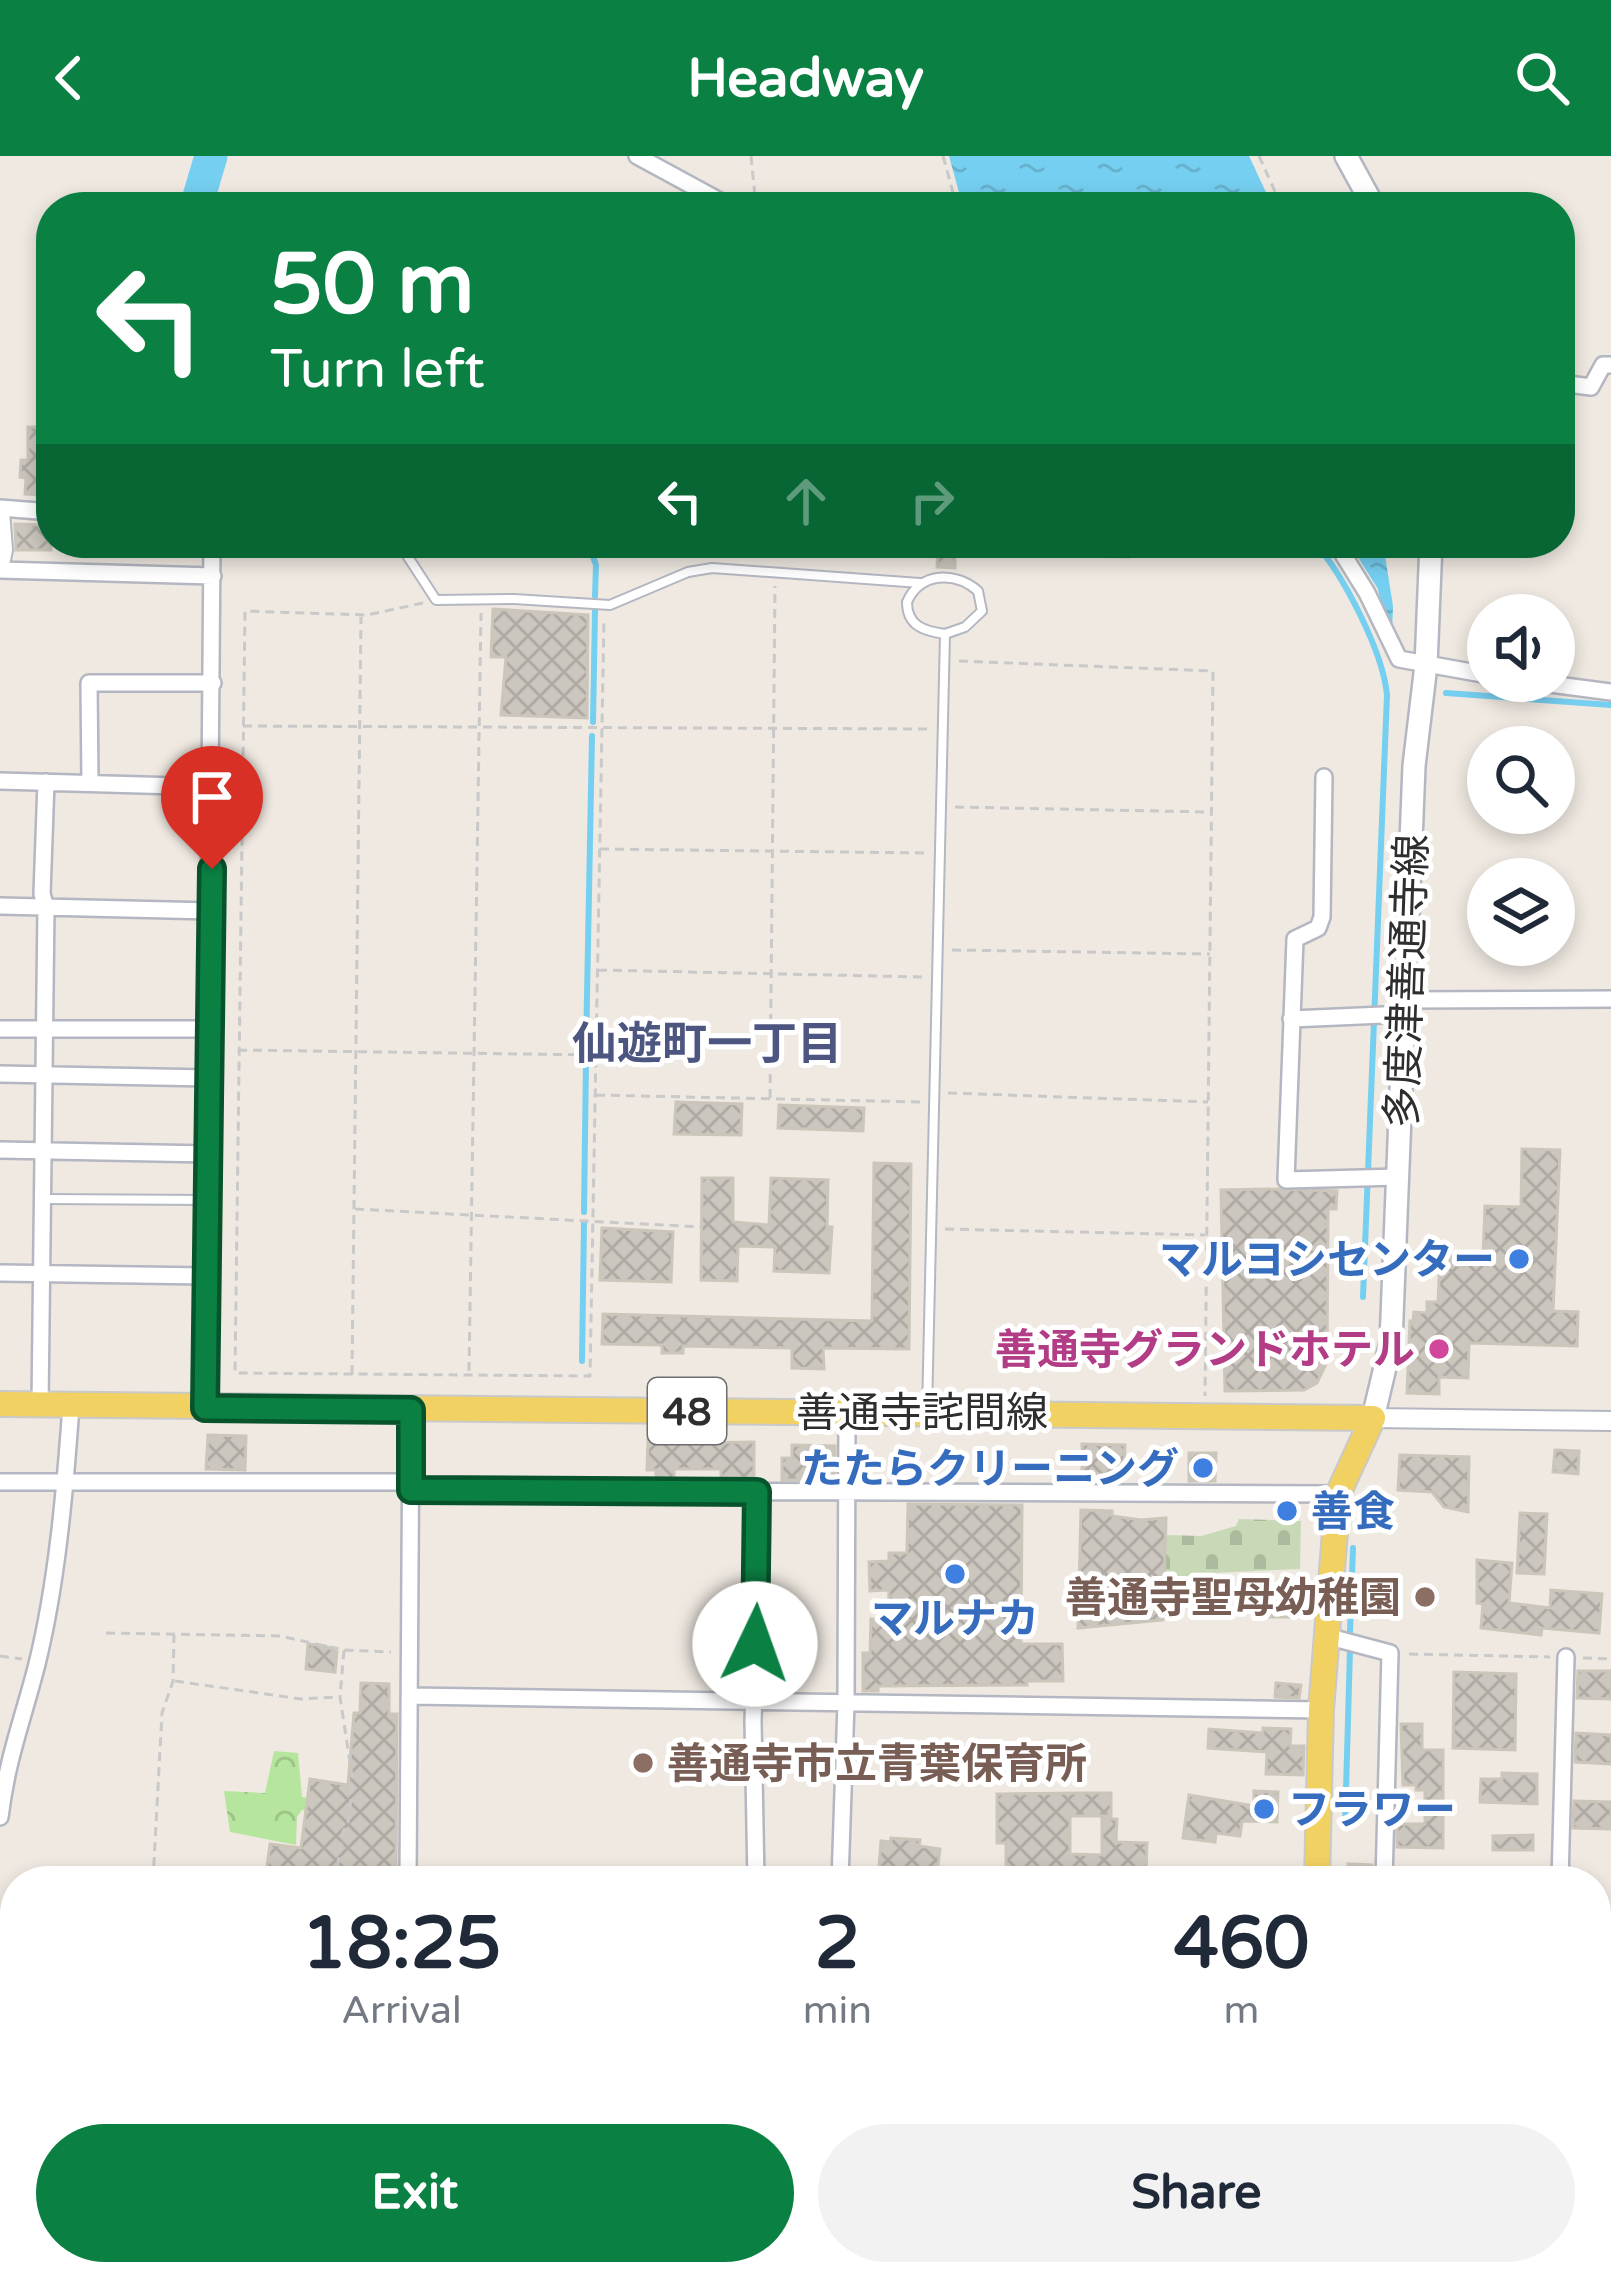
<!DOCTYPE html>
<meta charset="utf-8">
<style>
body{margin:0;font-family:"Varela Round","Noto Sans JP",sans-serif;background:#f2f2f3;color:#1f2937;height:100vh;display:flex;flex-direction:column;font-size:45px;white-space:nowrap}
*{box-sizing:border-box;margin:0}
p{font-size:39px;color:#747a83}
.icon{flex:none;width:66px;height:66px;fill:none;stroke:currentColor;stroke-width:2;stroke-linecap:round;stroke-linejoin:round}
.map{position:relative;flex:1;overflow:hidden}
.sheet{position:absolute;left:0px;top:1710px;width:1611px;height:420px;display:flex;flex-direction:column;background:#fff;border-radius:48px 48px 0 0;box-shadow:0 6px 18px #0003}
.sheet>*{flex:none}
.guide{position:absolute;left:36px;top:36px;width:1539px;height:366px;border-radius:48px;box-shadow:0 6px 18px #0003;background:#0b8043;color:#fff;overflow:hidden}
.tools{position:absolute;left:1467px;top:438px;display:grid;gap:24px}
.tools a{display:grid;place-items:center;width:108px;height:108px;border-radius:50%;background:#fff;box-shadow:0 6px 18px #0003;font-size:60px}
.pin{position:absolute;display:grid;place-items:center;width:102px;height:102px;color:#fff;margin:-123px -51px;border-radius:50% 50% 50% 0;rotate:-45deg;box-shadow:0 0 12px #0007}
.pin .icon{rotate:45deg}
.me{position:absolute;width:132px;margin:-66px;rotate:3deg;stroke-linejoin:round;filter:drop-shadow(0 0 9px #0008)}
.turn{display:flex;align-items:center;gap:42px;height:252px;padding:0 36px;font-size:54px}
.turn .icon{width:156px;height:156px;stroke-width:2.5}
.turn b{display:block;font-size:84px;line-height:102px}
.lanes{display:flex;align-items:center;height:114px;padding:0 36px;background:#0003;justify-content:center;gap:60px;direction:ltr}
.lanes .off{opacity:.35}
.eta{display:flex;justify-content:space-evenly;align-items:center;height:204px;text-align:center}
.eta b{font-size:72px;font-weight:700;line-height:84px}
.primary-button{display:flex;gap:24px;margin-top:auto;padding:24px 36px}
.primary-button a{flex:1;height:138px;border-radius:72px;background:#0b8043;color:#fff;font-size:48px;font-weight:700;line-height:138px;text-align:center}
.primary-button a+a{background:#f2f2f3;color:#1f2937}
header{display:flex;justify-content:space-between;align-items:center;height:156px;padding:0 36px;background:#0b8043;color:#fff;font-size:54px;font-weight:700}
.map>svg:first-child{display:block}
.forest{fill:url(#forest-crowns)}
.cemetery{fill:url(#cemetery-stones)}
.water{fill:url(#water-ripples)}
.lines{fill:none;stroke-linecap:round;stroke-linejoin:round}
.stream{stroke:#75cff0;stroke-width:6}
.river{stroke:#75cff0;stroke-width:33}
.building{fill:url(#building-cross-hatch);stroke:#cbc5ba;stroke-width:3}
.service-casing{stroke:#b4b7c1;stroke-width:12}
.minor-casing{stroke:#b4b7c1;stroke-width:20}
.tertiary-casing{stroke:#b4b7c1;stroke-width:22}
.secondary-casing{stroke:#b4b7c1;stroke-width:26}
.primary-casing{stroke:#c9c9c9;stroke-width:28}
.path{stroke:#c9c9c9;stroke-width:3;stroke-dasharray:9 6;stroke-linecap:butt}
.service{stroke:#fff;stroke-width:8}
.minor{stroke:#fff;stroke-width:15}
.tertiary{stroke:#fff;stroke-width:18}
.secondary{stroke:#fff;stroke-width:21}
.primary{stroke:#f2d163;stroke-width:24}
.route-casing{stroke:#07532c;stroke-width:30}
.route{stroke:#0b8043;stroke-width:21}
.shop-dot{fill:#3f7fe0;stroke:#fff;stroke-width:4.5}
.hotel-dot{fill:#d1479c;stroke:#fff;stroke-width:4.5}
.education-dot{fill:#8d6e63;stroke:#fff;stroke-width:4.5}
.labels{text-anchor:middle;stroke-width:10;stroke-linejoin:round;paint-order:stroke}
.shield{fill:#fff;stroke:#6d6d6d;stroke-width:3}
.shield-label{font-size:39px;font-weight:bold;fill:#2e2e2e}
.street-label{font-size:42px;fill:#2e2e2e;stroke:#fff}
.shop-label{font-size:42px;font-weight:bold;fill:#366cbe;stroke:#fff;text-anchor:end}
.hotel-label{font-size:42px;font-weight:bold;fill:#b23c85;stroke:#fff;text-anchor:end}
.education-label{font-size:42px;font-weight:bold;fill:#785e54;stroke:#fff;text-anchor:end}
.neighbourhood-label{font-size:45px;font-weight:bold;fill:#4d5680;stroke:#fff}
</style>
<header><svg class="icon" aria-label="back" viewBox="0 0 24 24"><path d="M15 5l-7 7 7 7"/></svg>Headway<svg class="icon" aria-label="search" viewBox="0 0 24 24"><circle cx="10" cy="10" r="6"/><path d="M15 15l6 6"/></svg></header>
<div class="map">
<svg width="1611" height="2130" viewBox="0 0 1611 2130">
<defs>
<pattern id="forest-crowns" width="20" height="18" patternUnits="userSpaceOnUse" patternTransform="scale(3)"><rect width="20" height="18" fill="#b6e59e"/><path d="M2 6a3 3 0 1 1 6 0M12 15a3 3 0 1 1 6 0" fill="none" stroke="#9dc588"/></pattern>
<pattern id="cemetery-stones" width="16" height="16" patternUnits="userSpaceOnUse" patternTransform="scale(3)"><rect width="16" height="16" fill="#c8d9b8"/><path d="M2 7V4a2 2 0 0 1 4 0v3zM10 15v-3a2 2 0 0 1 4 0v3z" fill="#acbb9e"/></pattern>
<pattern id="water-ripples" width="26" height="14" patternUnits="userSpaceOnUse" patternTransform="scale(3)"><rect width="26" height="14" fill="#75cff0"/><path d="M2 4q2-2 4 0t4 0M15 11q2-2 4 0t4 0" fill="none" stroke="#66b2ce"/></pattern>
<pattern id="building-cross-hatch" width="8" height="8" patternUnits="userSpaceOnUse" patternTransform="scale(3)"><rect width="8" height="8" fill="#cbc7bf"/><path d="M0 0l8 8M0 8l8-8" fill="none" stroke="#afaba4"/></pattern>
</defs>
<rect width="100%" height="100%" fill="#efe9e1"/>
<!-- forest -->
<path class="forest" d="M274 1595 298 1597 302 1641 343 1647 326 1656 302 1654 297 1661 296 1689 230 1676 224 1635 265 1637Z"/>
<!-- cemetery -->
<path class="cemetery" d="M1239 1363 1301 1365 1300 1413 1212 1417 1211 1427 1170 1424 1164 1420 1166 1379 1201 1380 1236 1370Z"/>
<!-- water -->
<path class="water" d="M949 0H1249L1273 51H963Z
M1349 387H1383L1393 450 1392 476 1384 465 1378 433Z"/>
<g class="lines">
<!-- stream -->
<path class="stream" d="M588 387 596 409 595 440
M1315 387C1344 420 1383 496 1387 539L1363 1141
M1446 537 1611 549
M593 566 595 455
M586 893 592 580
M584 1056 586 905
M582 1205 584 1067
M1350 1476 1353 1392
M1345 1670 1350 1493"/>
<!-- river -->
<path class="river" d="M196 51 211 0"/>
</g>
<!-- building -->
<path class="building" d="M28 271H51V339L25 338 26 322 20 321 21 304H28Z
M15 368 44 369V373H51V394H16Z
M938 387H955V412L937 411Z
M1084 387H1128V401L1084 400Z
M493 453 588 459 587 562 501 559 506 501H491Z
M676 946 742 948 741 979 674 978Z
M779 949 864 952 863 975 778 972Z
M1522 993 1560 994 1553 1155 1578 1156 1577 1190 1469 1187 1468 1222 1439 1221V1238L1407 1237 1410 1165H1413L1414 1156 1427 1157V1146H1438L1440 1099 1483 1101 1485 1050 1521 1051Z
M874 1007 911 1008 909 1193 823 1192 824 1213 792 1212V1192L683 1190V1197H662V1189L602 1188 603 1158 872 1165Z
M702 1022H733V1066L769 1069 771 1022 828 1024 827 1071H832L829 1117 774 1115 775 1091 738 1090 737 1125 701 1124Z
M1279 1033 1337 1035 1336 1053H1328L1327 1206 1317 1227 1304 1234 1225 1235 1221 1034Z
M602 1072 673 1076 671 1126 600 1124Z
M208 1279 246 1280 245 1314 206 1313Z
M648 1282H684V1287L754 1286V1323L721 1322V1313H674V1323L656 1322V1314H647Z
M1082 1288 1125 1289 1124 1319 1082 1318Z
M792 1289 835 1290V1324H782V1302H792Z
M1555 1294 1579 1295 1578 1318 1553 1316Z
M1189 1297H1216L1215 1325H1189Z
M1400 1299 1469 1301 1468 1356 1444 1351 1432 1336 1398 1334Z
M908 1348 1022 1349 1021 1488H1062L1063 1525H1027V1529L878 1530V1535H863V1497H870L871 1463H888L889 1434 870 1435 869 1406 889 1405V1397H907Z
M1081 1354 1112 1355V1360L1141 1364 1166 1362 1163 1464 1078 1472Z
M1520 1357 1547 1358 1544 1418 1517 1417Z
M1477 1404 1512 1407 1509 1447 1550 1452 1551 1434 1602 1438 1599 1477 1542 1472 1541 1479 1481 1472 1483 1448 1477 1447Z
M1255 1429H1301L1297 1461H1254Z
M308 1488 325 1490 337 1496 335 1516 306 1513Z
M1578 1515H1611V1543L1577 1542Z
M1454 1516 1516 1518 1515 1594 1453 1592Z
M361 1527 389 1528V1558H397L396 1710H393L392 1725H265L270 1688 301 1692 310 1623 348 1629 354 1557H360Z
M1276 1527 1301 1529 1299 1542 1275 1541Z
M1401 1568H1422V1594H1443V1692L1397 1691V1668H1425V1634H1416V1629H1403Z
M1263 1572 1291 1573 1290 1590H1304L1303 1619 1266 1618 1267 1596 1208 1592 1209 1573 1263 1577Z
M1576 1577 1611 1579V1608L1575 1606Z
M1502 1617 1537 1618V1648L1480 1646 1481 1623H1502Z
M1254 1635 1278 1636 1277 1666 1242 1665 1240 1680 1216 1677 1215 1686 1183 1682 1189 1639 1254 1650Z
M1081 1637H1111V1660H1070V1698L1102 1699V1663H1117L1116 1686 1147 1687 1146 1717H1070V1725H1006V1687H997V1638Z
M1574 1645 1611 1646V1673L1573 1672Z
M1533 1679V1694H1493V1680Z
M891 1682 920 1684 919 1690 940 1693 936 1725 887 1719 888 1711H879L881 1685 891 1686Z
M1348 1708 1372 1709V1725H1348Z"/>
<g class="lines">
<!-- service casing -->
<g class="service-casing">
<path id="service" d="M399 387 436 444 514 443 610 449 688 416 712 412 920 427
M44 1043 207 1044
M927 1255 945 478C924 475 907 470 907 446 920 416 955 415 978 435L982 455 965 471 945 478"/>
</g>
<!-- minor casing -->
<g class="minor-casing">
<path id="minor" d="M637 0 731 51
M1560 227 1591 231 1603 209H1611
M0 352 51 356
M1336 387 1367 437 1399 503 1488 519
M0 414 213 420
M1527 525 1611 536
M1324 621 1322 761 1318 772 1295 783 1286 1024 1398 1021
M0 625 213 631
M90 627 89 527H213
M0 750 211 755
M1407 844 1611 843
M1291 863 1406 858
M0 873H210
M0 918 209 922
M0 994 208 998
M0 1117 206 1120
M40 1249 46 751 42 738 46 626
M205 1252 212 387
M0 1326H411
M411 1334 1338 1338
M1326 1480 1390 1497 1384 1725
M411 1540 1321 1554
M0 1661C7 1603 23 1563 37 1508 57 1427 65 1334 71 1250
M408 1725 411 1254
M756 1725 753 1565 758 1423 757 1336
M840 1725 846 1547 847 1256
M1560 1725 1566 1501
M0 1809H15
M1596 1826H1611
M403 2116 833 2124 1306 2122"/>
</g>
<!-- tertiary casing -->
<g class="tertiary-casing">
<path id="tertiary" d="M0 355 3 394 0 408
M1373 1262 1611 1265"/>
</g>
<!-- secondary casing -->
<g class="secondary-casing">
<path id="secondary" d="M1346 0 1374 51
M1373 1262 1391 1186 1414 610 1426 509 1431 387"/>
</g>
<!-- primary casing -->
<g class="primary-casing">
<path id="primary" d="M0 1248 1373 1262 1338 1338 1321 1554 1317 1725
M1306 2122 1611 2123"/>
</g>
<!-- path -->
<path class="path" d="M751 0 756 51
M943 0 957 51
M1259 0 1282 51
M423 447 367 459 245 455 235 1217 590 1220 604 462
M959 505 1213 515 1205 1240
M243 570 929 573
M955 651 1209 656
M600 693 926 697
M952 794 1210 798
M598 814 923 821
M238 894 595 899
M948 937 1208 946
M596 939 920 946
M770 942 775 430
M355 1053 701 1071
M945 1073 1205 1079
M469 1215 481 457
M352 1218 361 461
M106 1477 280 1480 344 1494 391 1496
M1409 1498 1550 1501
M0 1500 22 1503
M1583 1502 1611 1503
M175 1525 301 1543 338 1541
M153 1725 162 1557 173 1525 174 1479
M335 1725 343 1676 348 1667 353 1626 340 1541 344 1494
M217 2127V2130
M12 2130V1902L15 1900
M287 2130V2117H364"/>
<!-- service -->
<use href="#service" class="service"/>
<!-- minor -->
<use href="#minor" class="minor"/>
<!-- tertiary -->
<use href="#tertiary" class="tertiary"/>
<!-- secondary -->
<use href="#secondary" class="secondary"/>
<!-- primary -->
<use href="#primary" class="primary"/>
</g>
<g class="lines">
<!-- route casing -->
<g class="route-casing">
<path id="route" d="M212 713 205 1252 411 1254V1334L757 1336 755 1488"/>
</g>
<!-- route -->
<use href="#route" class="route"/>
</g>
<!-- markers -->
<g class="shop-dot">
<circle cx="1519" cy="1103" r="12"/>
<circle cx="1203" cy="1312" r="12"/>
<circle cx="1287" cy="1355" r="12"/>
<circle cx="955" cy="1418" r="12"/>
<circle cx="1264" cy="1653" r="12"/>
</g>
<circle class="hotel-dot" cx="1439" cy="1193" r="12"/>
<g class="education-dot">
<circle cx="1425" cy="1441" r="12"/>
<circle cx="643" cy="1607" r="12"/>
</g>
<g class="labels">
<!-- shield labels -->
<rect class="shield" x="648" y="1222" width="78" height="66" rx="9"/>
<g class="shield-label">
<text x="687" y="1269">48</text>
</g>
<!-- street labels -->
<g class="street-label">
<text transform="translate(1406 825) rotate(-88)" y="15">多度津善通寺線</text>
<text x="922" y="1271">善通寺詫間線</text>
</g>
<!-- shop labels -->
<g class="shop-label">
<text x="1495" y="1118">マルヨシセンター</text>
<text x="1179" y="1327">たたらクリーニング</text>
<text x="1311" y="1370" text-anchor="start">善食</text>
<text x="955" y="1477" text-anchor="middle">マルナカ</text>
<text x="1288" y="1668" text-anchor="start">フラワー</text>
</g>
<!-- hotel labels -->
<g class="hotel-label">
<text x="1415" y="1208">善通寺グランドホテル</text>
</g>
<!-- education labels -->
<g class="education-label">
<text x="1401" y="1456">善通寺聖母幼稚園</text>
<text x="667" y="1622" text-anchor="start">善通寺市立青葉保育所</text>
</g>
<!-- neighbourhood labels -->
<g class="neighbourhood-label">
<text x="707" y="903">仙遊町一丁目</text>
</g>
</g>
</svg>
<div class="tools">
<a><svg class="icon" aria-label="sound" viewBox="0 0 24 24"><path d="M4 9h4l5-4v14l-5-4H4zM17 9q2 3 0 6"/></svg></a>
<a><svg class="icon" aria-label="search" viewBox="0 0 24 24"><circle cx="10" cy="10" r="6"/><path d="M15 15l6 6"/></svg></a>
<a><svg class="icon" aria-label="layers" viewBox="0 0 24 24"><path d="M12 4l9 5-9 5-9-5zM3 14l9 5 9-5"/></svg></a>
</div>
<div class="pin" style="left:212px;top:713px;background:#d93025"><svg class="icon" aria-label="arrive" viewBox="0 0 24 24"><path d="M6 21V4h12l-3 4 3 4H6"/></svg></div>
<svg class="me" style="left:755px;top:1488px" viewBox="-20 -20 40 40"><circle r="19" fill="#fff"/><path d="M0-13L10 11 0 6-10 11z" fill="#0b8043"/></svg>
<div class="guide">
<div class="turn"><svg class="icon" aria-label="left" viewBox="0 0 24 24"><path d="M17 20v-9H6M10 6l-5 5 5 5"/></svg><div><b>50 m</b>Turn left</div></div>
<div class="lanes"><svg class="icon" aria-label="left" viewBox="0 0 24 24"><path d="M17 20v-9H6M10 6l-5 5 5 5"/></svg><svg class="icon off" aria-label="ahead" viewBox="0 0 24 24"><path d="M12 20V5M6 11l6-6 6 6"/></svg><svg class="icon off" aria-label="right" viewBox="0 0 24 24"><path d="M7 20v-9h11M14 6l5 5-5 5"/></svg></div>
</div>
<section class="sheet">
<div class="eta">
<div><b>18:25</b><p>Arrival</p></div>
<div><b>2</b><p>min</p></div>
<div><b>460</b><p>m</p></div>
</div>
<div class="primary-button"><a>Exit</a><a>Share</a></div>
</section>
</div>
